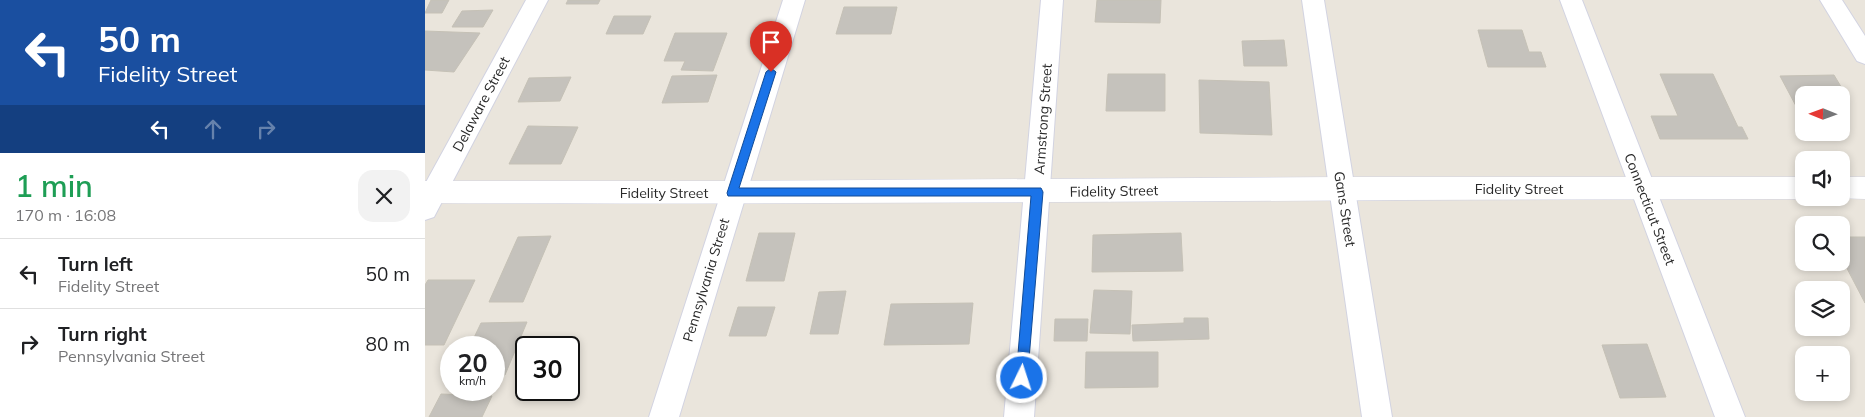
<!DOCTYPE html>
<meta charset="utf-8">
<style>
body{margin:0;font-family:Mulish,sans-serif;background:#f2f2f2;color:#202124;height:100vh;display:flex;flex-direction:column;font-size:19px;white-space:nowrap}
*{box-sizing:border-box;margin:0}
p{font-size:16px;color:#757577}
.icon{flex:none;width:28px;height:28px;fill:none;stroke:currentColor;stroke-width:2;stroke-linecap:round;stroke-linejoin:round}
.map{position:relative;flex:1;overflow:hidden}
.sheet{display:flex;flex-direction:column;background:#fff;width:425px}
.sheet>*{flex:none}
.top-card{background:#1a4fa0;color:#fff;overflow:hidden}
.needle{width:32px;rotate:271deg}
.fabs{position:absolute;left:1370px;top:86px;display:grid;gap:10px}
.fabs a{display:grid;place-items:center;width:55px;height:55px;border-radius:10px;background:#fff;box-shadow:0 2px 8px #0003;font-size:25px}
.speed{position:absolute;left:15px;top:336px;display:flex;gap:10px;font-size:25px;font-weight:700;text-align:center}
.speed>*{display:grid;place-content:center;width:65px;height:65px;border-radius:50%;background:#fff;box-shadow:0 2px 8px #0003;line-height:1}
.speed small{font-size:12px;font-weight:400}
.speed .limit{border:2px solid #111;border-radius:8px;background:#fff;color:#111}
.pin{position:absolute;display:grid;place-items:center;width:42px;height:42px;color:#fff;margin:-51px -21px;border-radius:50% 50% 50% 0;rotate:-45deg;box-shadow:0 0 5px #0007}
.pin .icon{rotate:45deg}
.me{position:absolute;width:55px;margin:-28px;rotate:4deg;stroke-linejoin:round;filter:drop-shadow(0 0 4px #0008)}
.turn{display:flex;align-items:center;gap:18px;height:105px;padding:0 15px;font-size:22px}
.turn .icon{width:65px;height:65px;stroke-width:2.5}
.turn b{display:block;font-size:35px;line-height:42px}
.lanes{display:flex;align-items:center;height:48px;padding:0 15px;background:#0003;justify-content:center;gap:25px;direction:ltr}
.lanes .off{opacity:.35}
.round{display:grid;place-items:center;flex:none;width:52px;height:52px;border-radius:15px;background:#f2f2f2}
.head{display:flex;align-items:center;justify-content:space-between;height:85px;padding:0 15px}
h1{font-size:30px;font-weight:600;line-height:38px;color:#1e9e55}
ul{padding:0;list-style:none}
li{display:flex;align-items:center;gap:15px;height:70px;padding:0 15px;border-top:1px solid #e0e0e0}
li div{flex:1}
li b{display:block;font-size:19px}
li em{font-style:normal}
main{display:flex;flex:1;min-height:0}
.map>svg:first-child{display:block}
.building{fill:#c5c2bc;stroke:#c5c1b6}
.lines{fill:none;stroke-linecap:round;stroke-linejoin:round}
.minor-casing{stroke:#d2d3e1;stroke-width:2}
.secondary-casing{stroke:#d2d3e1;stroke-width:1}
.minor{fill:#fff;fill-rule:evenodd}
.secondary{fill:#fff;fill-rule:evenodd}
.route{fill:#1a73e8;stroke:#114b97}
.labels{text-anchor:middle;stroke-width:4.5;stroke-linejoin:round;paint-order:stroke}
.street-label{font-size:14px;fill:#292929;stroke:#fff}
</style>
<main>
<section class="sheet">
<div class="top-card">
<div class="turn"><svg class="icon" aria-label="left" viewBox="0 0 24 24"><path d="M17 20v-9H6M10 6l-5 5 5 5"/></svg><div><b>50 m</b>Fidelity Street</div></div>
<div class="lanes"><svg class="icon" aria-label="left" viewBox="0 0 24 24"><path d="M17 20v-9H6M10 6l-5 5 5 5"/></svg><svg class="icon off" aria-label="ahead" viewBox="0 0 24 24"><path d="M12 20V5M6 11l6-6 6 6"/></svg><svg class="icon off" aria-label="right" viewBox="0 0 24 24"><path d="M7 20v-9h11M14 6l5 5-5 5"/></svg></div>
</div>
<div class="head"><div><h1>1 min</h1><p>170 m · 16:08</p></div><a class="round"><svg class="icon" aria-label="close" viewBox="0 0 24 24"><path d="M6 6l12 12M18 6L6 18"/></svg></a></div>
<ul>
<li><svg class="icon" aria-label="left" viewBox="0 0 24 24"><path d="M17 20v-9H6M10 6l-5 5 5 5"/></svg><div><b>Turn left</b><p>Fidelity Street</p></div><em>50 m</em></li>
<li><svg class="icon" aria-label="right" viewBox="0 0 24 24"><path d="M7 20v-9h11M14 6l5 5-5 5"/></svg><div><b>Turn right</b><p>Pennsylvania Street</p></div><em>80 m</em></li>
</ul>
</section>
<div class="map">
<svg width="1440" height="417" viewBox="0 0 1440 417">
<rect width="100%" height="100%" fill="#eae5dc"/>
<!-- building -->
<path class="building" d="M6 0H24L17 13H0Z
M143 0H175L173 4H141Z
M672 0H736L735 23 670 22Z
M419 7H472L466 34H411Z
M68 10 58 27H27L37 11Z
M189 16H226L218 34H181Z
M1053 30H1097L1104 52H1116L1121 67H1063Z
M0 31 55 33 29 72 0 70Z
M250 33H302L288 71 256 70 260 61H239Z
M859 40 862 66H819L817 41Z
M683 74H740V111H681Z
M1235 74H1288L1313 127H1317L1323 139H1235L1226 116H1253Z
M292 75 283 102 237 103 247 76Z
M1409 75 1421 95H1379V106H1371L1355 76Z
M146 77 135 101 93 102 104 78Z
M774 80 844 82 847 135 775 133Z
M103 126 153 127 136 164H84Z
M334 233H370L359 281H321Z
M756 233 758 271 667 272 668 235Z
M126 236 98 302H64L93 237Z
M1416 237H1440V303L1416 257Z
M3 280H50L19 345H0V285Z
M669 290 707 291 705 334 665 333Z
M421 291 413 334H385L394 292Z
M548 303 544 344 459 345 466 304Z
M313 307H350L341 336H304Z
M759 318H783L784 339 708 341 707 325 759 323Z
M630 319H663L662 341H629Z
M102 322 80 375H69V348H44L56 323Z
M1222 344 1241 397 1195 398 1177 345Z
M661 352H733V387L660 388Z
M16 394 67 396 57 417H4Z"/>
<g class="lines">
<!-- minor casing -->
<g class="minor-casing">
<path id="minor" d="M101 0H123L9 217 0 220V184Z
M358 0H380L254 417H224Z
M616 0H638L609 417H579Z
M877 0H899L967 417H937Z
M1135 0H1157L1320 417H1290Z
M1395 0H1417L1440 36V64L1432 61Z"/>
</g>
<!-- secondary casing -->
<g class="secondary-casing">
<path id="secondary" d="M917 177H1379V198H1385L1379 199C919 199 460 205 0 203V181H307Z
M1416 177H1440V199L1410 198H1416Z"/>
</g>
<!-- minor -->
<use href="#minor" class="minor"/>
<!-- secondary -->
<use href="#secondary" class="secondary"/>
</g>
<!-- route -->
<path class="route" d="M346 68 351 72 314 188H616L618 192 602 383 597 385 593 383 591 378 606 196H303L302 193 341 72Z"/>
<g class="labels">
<!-- street labels -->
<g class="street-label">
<text transform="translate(56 104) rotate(-62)" y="5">Delaware Street</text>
<text transform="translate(618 119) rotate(-86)" y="5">Armstrong Street</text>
<text x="1094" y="194">Fidelity Street</text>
<text transform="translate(689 191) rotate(-1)" y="5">Fidelity Street</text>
<text x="239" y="198">Fidelity Street</text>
<text transform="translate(920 209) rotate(81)" y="5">Gans Street</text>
<text transform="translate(1225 209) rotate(69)" y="5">Connecticut Street</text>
<text transform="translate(281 280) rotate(-73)" y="5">Pennsylvania Street</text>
</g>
</g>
</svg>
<div class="fabs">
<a><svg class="needle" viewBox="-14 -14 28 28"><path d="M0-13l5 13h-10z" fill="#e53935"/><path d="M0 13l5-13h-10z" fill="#757577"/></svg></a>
<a><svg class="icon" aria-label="sound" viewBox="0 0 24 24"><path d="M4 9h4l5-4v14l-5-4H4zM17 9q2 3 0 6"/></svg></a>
<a><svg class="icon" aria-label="search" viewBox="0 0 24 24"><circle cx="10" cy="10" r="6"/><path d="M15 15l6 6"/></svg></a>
<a><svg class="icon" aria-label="layers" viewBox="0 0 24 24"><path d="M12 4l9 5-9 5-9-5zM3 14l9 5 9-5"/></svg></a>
<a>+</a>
</div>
<div class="speed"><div>20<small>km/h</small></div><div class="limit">30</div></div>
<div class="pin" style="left:346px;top:72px;background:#d93025"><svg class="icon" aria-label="arrive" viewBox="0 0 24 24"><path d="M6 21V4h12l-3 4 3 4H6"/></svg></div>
<svg class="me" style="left:597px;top:378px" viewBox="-20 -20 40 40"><circle r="17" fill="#1a73e8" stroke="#fff" stroke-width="3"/><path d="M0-11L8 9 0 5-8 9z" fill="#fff"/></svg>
</div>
</main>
